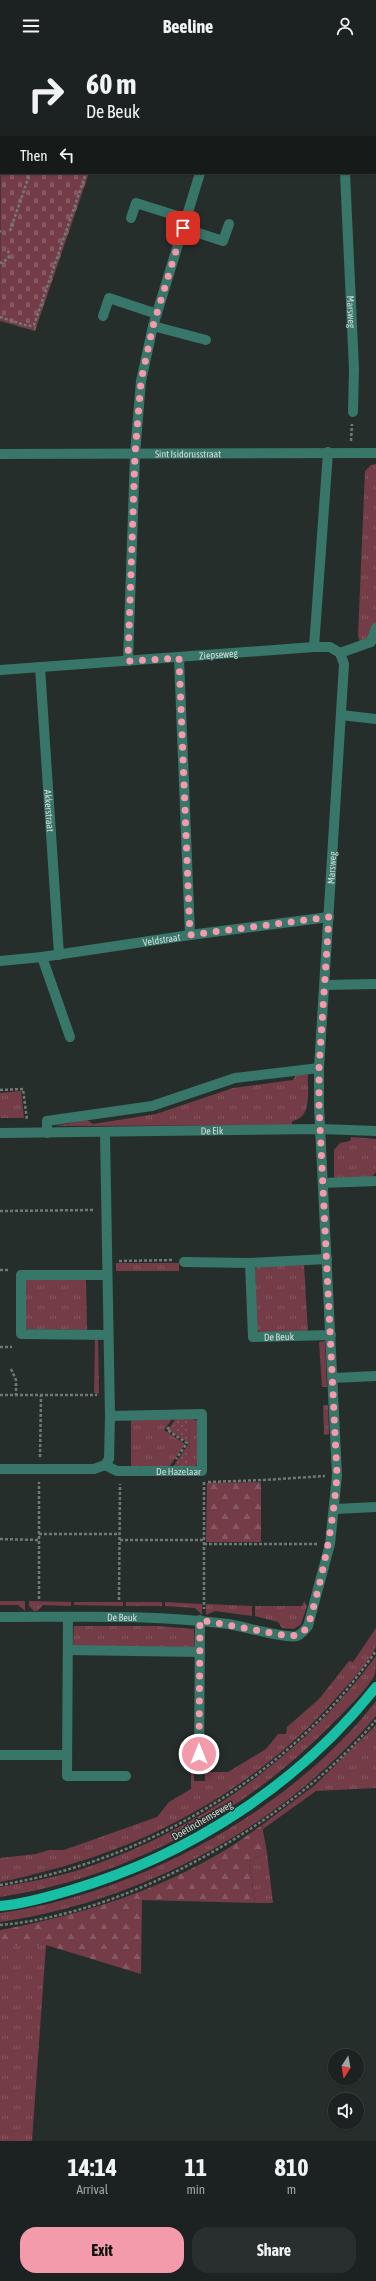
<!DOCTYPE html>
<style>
body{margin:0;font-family:"Asap Condensed",sans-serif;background:#292f2e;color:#f1f3f6;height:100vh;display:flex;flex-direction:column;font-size:15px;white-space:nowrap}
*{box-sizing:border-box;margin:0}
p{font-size:13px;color:#a0a4a5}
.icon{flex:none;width:22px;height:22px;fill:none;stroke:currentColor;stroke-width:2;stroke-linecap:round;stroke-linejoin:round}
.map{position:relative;height:2089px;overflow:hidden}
.panel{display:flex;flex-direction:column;background:#1c2221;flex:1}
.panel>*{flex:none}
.banner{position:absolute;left:0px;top:0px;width:376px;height:122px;box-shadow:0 1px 3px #0004,0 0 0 1px #3a3f3f;background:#1c2221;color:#f1f3f6;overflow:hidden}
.needle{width:26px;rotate:191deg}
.fabs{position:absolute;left:328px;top:1997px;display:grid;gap:8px}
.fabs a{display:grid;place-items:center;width:36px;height:36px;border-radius:50%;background:#1c2221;box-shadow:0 1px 3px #0004,0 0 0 1px #3a3f3f;font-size:20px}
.pin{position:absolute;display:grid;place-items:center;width:34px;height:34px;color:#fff;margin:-17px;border-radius:8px;box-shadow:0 2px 6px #0006}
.me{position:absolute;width:44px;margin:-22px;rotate:0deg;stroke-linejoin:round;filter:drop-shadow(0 0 3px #0008)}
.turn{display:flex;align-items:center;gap:14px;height:84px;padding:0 20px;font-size:18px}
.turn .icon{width:52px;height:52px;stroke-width:2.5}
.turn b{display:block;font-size:28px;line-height:34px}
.then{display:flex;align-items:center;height:38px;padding:0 20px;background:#0003;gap:8px;font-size:15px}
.eta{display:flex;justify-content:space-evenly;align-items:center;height:68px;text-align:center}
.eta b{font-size:24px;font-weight:700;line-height:28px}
.cta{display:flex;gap:8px;margin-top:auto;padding:8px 20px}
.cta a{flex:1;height:46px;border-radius:16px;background:#f39aab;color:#111;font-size:16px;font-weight:700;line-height:46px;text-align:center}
.cta a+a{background:#292f2e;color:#f1f3f6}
header{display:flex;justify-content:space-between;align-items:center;height:52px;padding:0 20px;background:#1c2221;font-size:18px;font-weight:700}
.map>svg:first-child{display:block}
.grass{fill:url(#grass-tufts)}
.forest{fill:url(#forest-firs)}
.cemetery{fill:url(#cemetery-stones)}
.garden{fill:url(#garden-dots)}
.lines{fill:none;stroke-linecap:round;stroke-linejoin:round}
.path{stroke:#717977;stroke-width:2.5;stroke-dasharray:3 2;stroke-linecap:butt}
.minor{stroke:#377669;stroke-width:10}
.major{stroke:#18bfa5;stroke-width:10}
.route{stroke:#f39aab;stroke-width:7;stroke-dasharray:0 12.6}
.labels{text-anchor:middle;stroke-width:3;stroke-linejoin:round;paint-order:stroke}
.street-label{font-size:10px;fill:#d5dbd9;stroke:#262e2c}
</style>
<header><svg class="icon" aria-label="menu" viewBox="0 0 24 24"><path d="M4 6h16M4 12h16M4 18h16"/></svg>Beeline<svg class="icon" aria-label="person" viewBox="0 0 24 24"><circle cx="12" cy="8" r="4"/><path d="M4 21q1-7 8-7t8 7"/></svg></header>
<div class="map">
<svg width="376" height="2089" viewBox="0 0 376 2089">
<defs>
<pattern id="grass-tufts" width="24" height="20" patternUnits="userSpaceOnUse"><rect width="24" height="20" fill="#733c47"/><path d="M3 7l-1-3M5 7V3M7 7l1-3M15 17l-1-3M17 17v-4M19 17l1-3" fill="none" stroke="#865861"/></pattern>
<pattern id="forest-firs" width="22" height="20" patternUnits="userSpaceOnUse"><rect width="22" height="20" fill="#733c47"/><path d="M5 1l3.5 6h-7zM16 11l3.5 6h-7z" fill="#865861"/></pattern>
<pattern id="cemetery-stones" width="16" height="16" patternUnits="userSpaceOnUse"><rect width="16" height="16" fill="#733c47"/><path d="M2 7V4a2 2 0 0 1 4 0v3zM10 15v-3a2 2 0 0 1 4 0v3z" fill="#865861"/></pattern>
<pattern id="garden-dots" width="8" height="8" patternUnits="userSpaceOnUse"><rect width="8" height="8" fill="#733c47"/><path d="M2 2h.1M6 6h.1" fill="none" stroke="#865861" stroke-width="1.8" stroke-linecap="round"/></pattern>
</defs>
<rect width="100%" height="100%" fill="#262e2c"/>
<!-- grass -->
<path class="grass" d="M376 412V574L371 588 361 593 358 584 365 419 371 413Z
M308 1022C307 1039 313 1066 292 1069V1073L55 1074 87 1068 93 1072 156 1062 233 1036 293 1028 296 1023Z
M21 1039 24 1066H0V1041Z
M351 1085 376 1087V1120L372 1125 334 1127V1098L340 1091 350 1089Z
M116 1211H179V1219H116Z
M304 1212 308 1280 260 1281 257 1278 255 1217 258 1215Z
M86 1227 87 1278 26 1277 25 1230 26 1228Z
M98 1286 99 1342 94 1341 95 1287Z
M325 1289 327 1335H322L319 1290Z
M323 1353H328L329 1382 324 1383Z
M173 1366 164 1378 185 1392 169 1415H131V1367Z
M189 1366 198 1369V1413L190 1415Z
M0 1549H25V1559L18 1553H0Z
M29 1549 71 1550V1554L43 1553 37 1559H34L29 1554Z
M304 1549 307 1554 301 1572 294 1577 282 1576 278 1570 255 1564V1554H302Z
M74 1550H123V1554L74 1553Z
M126 1550H162V1554H126Z
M165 1550 202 1552V1563L195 1556 165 1554Z
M206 1552 252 1554V1564L215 1559 206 1563Z
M74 1574H157L194 1577 195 1596H83L73 1593Z
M376 1576C376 1582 376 1589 376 1594 373 1606 346 1635 337 1645 263 1730 159 1790 50 1818 34 1822 17 1827 0 1830V1806L36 1802 49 1798H64L157 1765 169 1750 191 1737V1719H194V1729H205V1720H228L266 1697 278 1682H286L287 1675 319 1647 349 1609 353 1610Z
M376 1604C376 1609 376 1617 375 1622 369 1636 343 1661 332 1672 244 1762 125 1827 0 1845V1835C29 1830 58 1825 85 1816 201 1777 305 1702 376 1604Z
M376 1649V1664C281 1775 144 1849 0 1870V1861C137 1842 291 1759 376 1649Z
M376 1673V1736L316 1739 263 1777 262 1773 315 1733Z
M267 1801 273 1851H255L249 1809Z
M0 1893H46L32 2089H0Z"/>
<!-- forest -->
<path class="forest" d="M261 1430V1490H206L207 1431Z
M262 1773 267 1801 249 1809 255 1851 142 1848 141 1922 46 1893H0V1878C75 1864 146 1843 213 1805 230 1796 246 1784 262 1773Z"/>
<!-- cemetery -->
<path class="cemetery" d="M1 51V121H89L35 279 0 269Z"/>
<!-- garden -->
<path class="garden" d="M176 1366H189L190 1415H173L189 1391 168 1378Z"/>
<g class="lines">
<!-- path -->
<path class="path" d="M0 54 1 53
M0 179 1 180
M10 179 30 121
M0 210 2 211 9 205 8 196
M0 265 28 274 34 273 86 121
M351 389 352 372
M0 1038 23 1037 27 1068
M0 1159 94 1158
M119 1209 174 1208
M0 1218H9
M0 1295H12
M11 1317 16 1328V1343
M0 1343H97
M169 1375 167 1378 187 1391 176 1407
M40 1405 41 1343
M204 1430V1557
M208 1430 264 1428 325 1424
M39 1482H120
M0 1487 39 1488
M120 1488H204
M204 1492H317
M39 1547V1430
M119 1548 120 1432
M0 1833C123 1813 241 1750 327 1660 345 1641 361 1620 376 1599
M0 1873C130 1862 293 1768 376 1668"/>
<!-- minor -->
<g class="minor">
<path d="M339 0V1"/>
<path d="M32 1V0"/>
<path d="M144 1V0"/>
<path d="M0 16H1"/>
<path d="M375 106H376"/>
<path id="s1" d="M345 121 354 317 353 360"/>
<path d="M131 166 136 151 187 167"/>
<path d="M183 176 223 189 229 172"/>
<path d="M103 264 109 246 157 262"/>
<path d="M153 274 206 288"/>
<path id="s2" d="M0 402 376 401"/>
<path d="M314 595 328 400"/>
<path d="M179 606 190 883"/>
<path d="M128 609 135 402 141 329 153 274 200 121"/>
<path id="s3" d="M40 615 59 903"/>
<path id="s4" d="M0 618 314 595H330L340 601"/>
<path d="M341 663 376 667"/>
<path d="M42 905 70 985"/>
<path id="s5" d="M0 909 42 905 190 883 329 865"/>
<path d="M325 933 376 932"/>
<path id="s6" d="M0 1081 320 1077 376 1079"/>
<path d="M47 1081V1069L152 1054 235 1026 319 1016"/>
<path d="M323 1131 376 1129"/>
<path d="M184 1210 250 1211 327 1207"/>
<path id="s7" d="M250 1211 253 1285 331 1283"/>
<path d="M107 1223H21V1282L108 1283"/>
<path d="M333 1326 376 1324"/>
<path id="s8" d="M105 1413 117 1419H202V1362L110 1364"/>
<path d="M0 1417H94L105 1413 109 1407 110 1364 105 1081"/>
<path d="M335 1457 376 1455"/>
<path id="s9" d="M0 1565C76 1565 153 1562 228 1572 242 1574 287 1587 297 1584 302 1582 305 1578 308 1574L330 1492 337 1423 319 1054V1016L344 612 340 601 371 590 376 576"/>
<path d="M68 1565 67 1724H126"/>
<path d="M68 1598 200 1600"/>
<path d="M0 1703H67"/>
<path d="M199 1717 200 1568"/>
</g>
<!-- major -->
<path class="major" d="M0 1854C24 1852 48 1845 71 1838 190 1803 299 1732 376 1635"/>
</g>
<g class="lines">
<!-- route -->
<path class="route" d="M183 176 153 274 141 329 135 402 128 609 179 606 190 883 329 865 319 1016V1054L337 1423C333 1475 323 1524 308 1574 302 1582 297 1584 288 1584L200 1568 199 1702"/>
</g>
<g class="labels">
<!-- street labels -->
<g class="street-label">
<text dy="4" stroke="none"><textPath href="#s1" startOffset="139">Marsweg</textPath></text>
<text dy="4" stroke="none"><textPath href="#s2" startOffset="188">Sint Isidorusstraat</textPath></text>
<text dy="4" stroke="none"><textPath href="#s4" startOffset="219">Ziepseweg</textPath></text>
<text dy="4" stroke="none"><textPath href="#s3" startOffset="144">Akkerstraat</textPath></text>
<text dy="4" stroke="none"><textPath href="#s9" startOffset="1076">Marsweg</textPath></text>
<text dy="4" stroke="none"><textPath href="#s5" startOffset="163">Veldstraat</textPath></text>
<text dy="4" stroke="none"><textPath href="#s6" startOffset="212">De Eik</textPath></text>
<text dy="4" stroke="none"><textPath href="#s7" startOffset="100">De Beuk</textPath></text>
<text dy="4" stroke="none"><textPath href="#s8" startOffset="75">De Hazelaar</textPath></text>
<text dy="4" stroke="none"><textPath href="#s9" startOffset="122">De Beuk</textPath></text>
<text transform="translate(202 1768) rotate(-30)" y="4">Doetinchemseweg</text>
</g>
</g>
</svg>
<div class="fabs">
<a><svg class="needle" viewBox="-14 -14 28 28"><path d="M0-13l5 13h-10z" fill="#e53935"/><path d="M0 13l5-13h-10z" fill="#a0a4a5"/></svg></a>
<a><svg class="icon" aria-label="sound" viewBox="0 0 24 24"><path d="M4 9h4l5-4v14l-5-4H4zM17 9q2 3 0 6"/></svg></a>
</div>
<div class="pin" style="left:183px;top:176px;background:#d93025"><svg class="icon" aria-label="arrive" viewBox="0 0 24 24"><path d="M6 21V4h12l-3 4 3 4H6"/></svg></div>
<svg class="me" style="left:199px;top:1702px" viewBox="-20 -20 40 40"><circle r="17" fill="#f39aab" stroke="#fff" stroke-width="3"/><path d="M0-11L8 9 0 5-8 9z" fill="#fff"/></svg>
<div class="banner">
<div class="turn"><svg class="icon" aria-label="right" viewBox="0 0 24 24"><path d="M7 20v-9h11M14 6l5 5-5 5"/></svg><div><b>60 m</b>De Beuk</div></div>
<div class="then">Then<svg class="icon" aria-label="left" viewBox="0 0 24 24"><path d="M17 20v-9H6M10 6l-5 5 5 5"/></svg></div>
</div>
</div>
<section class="panel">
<div class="eta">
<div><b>14:14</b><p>Arrival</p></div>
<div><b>11</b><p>min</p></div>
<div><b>810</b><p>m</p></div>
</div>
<div class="cta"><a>Exit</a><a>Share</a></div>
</section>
